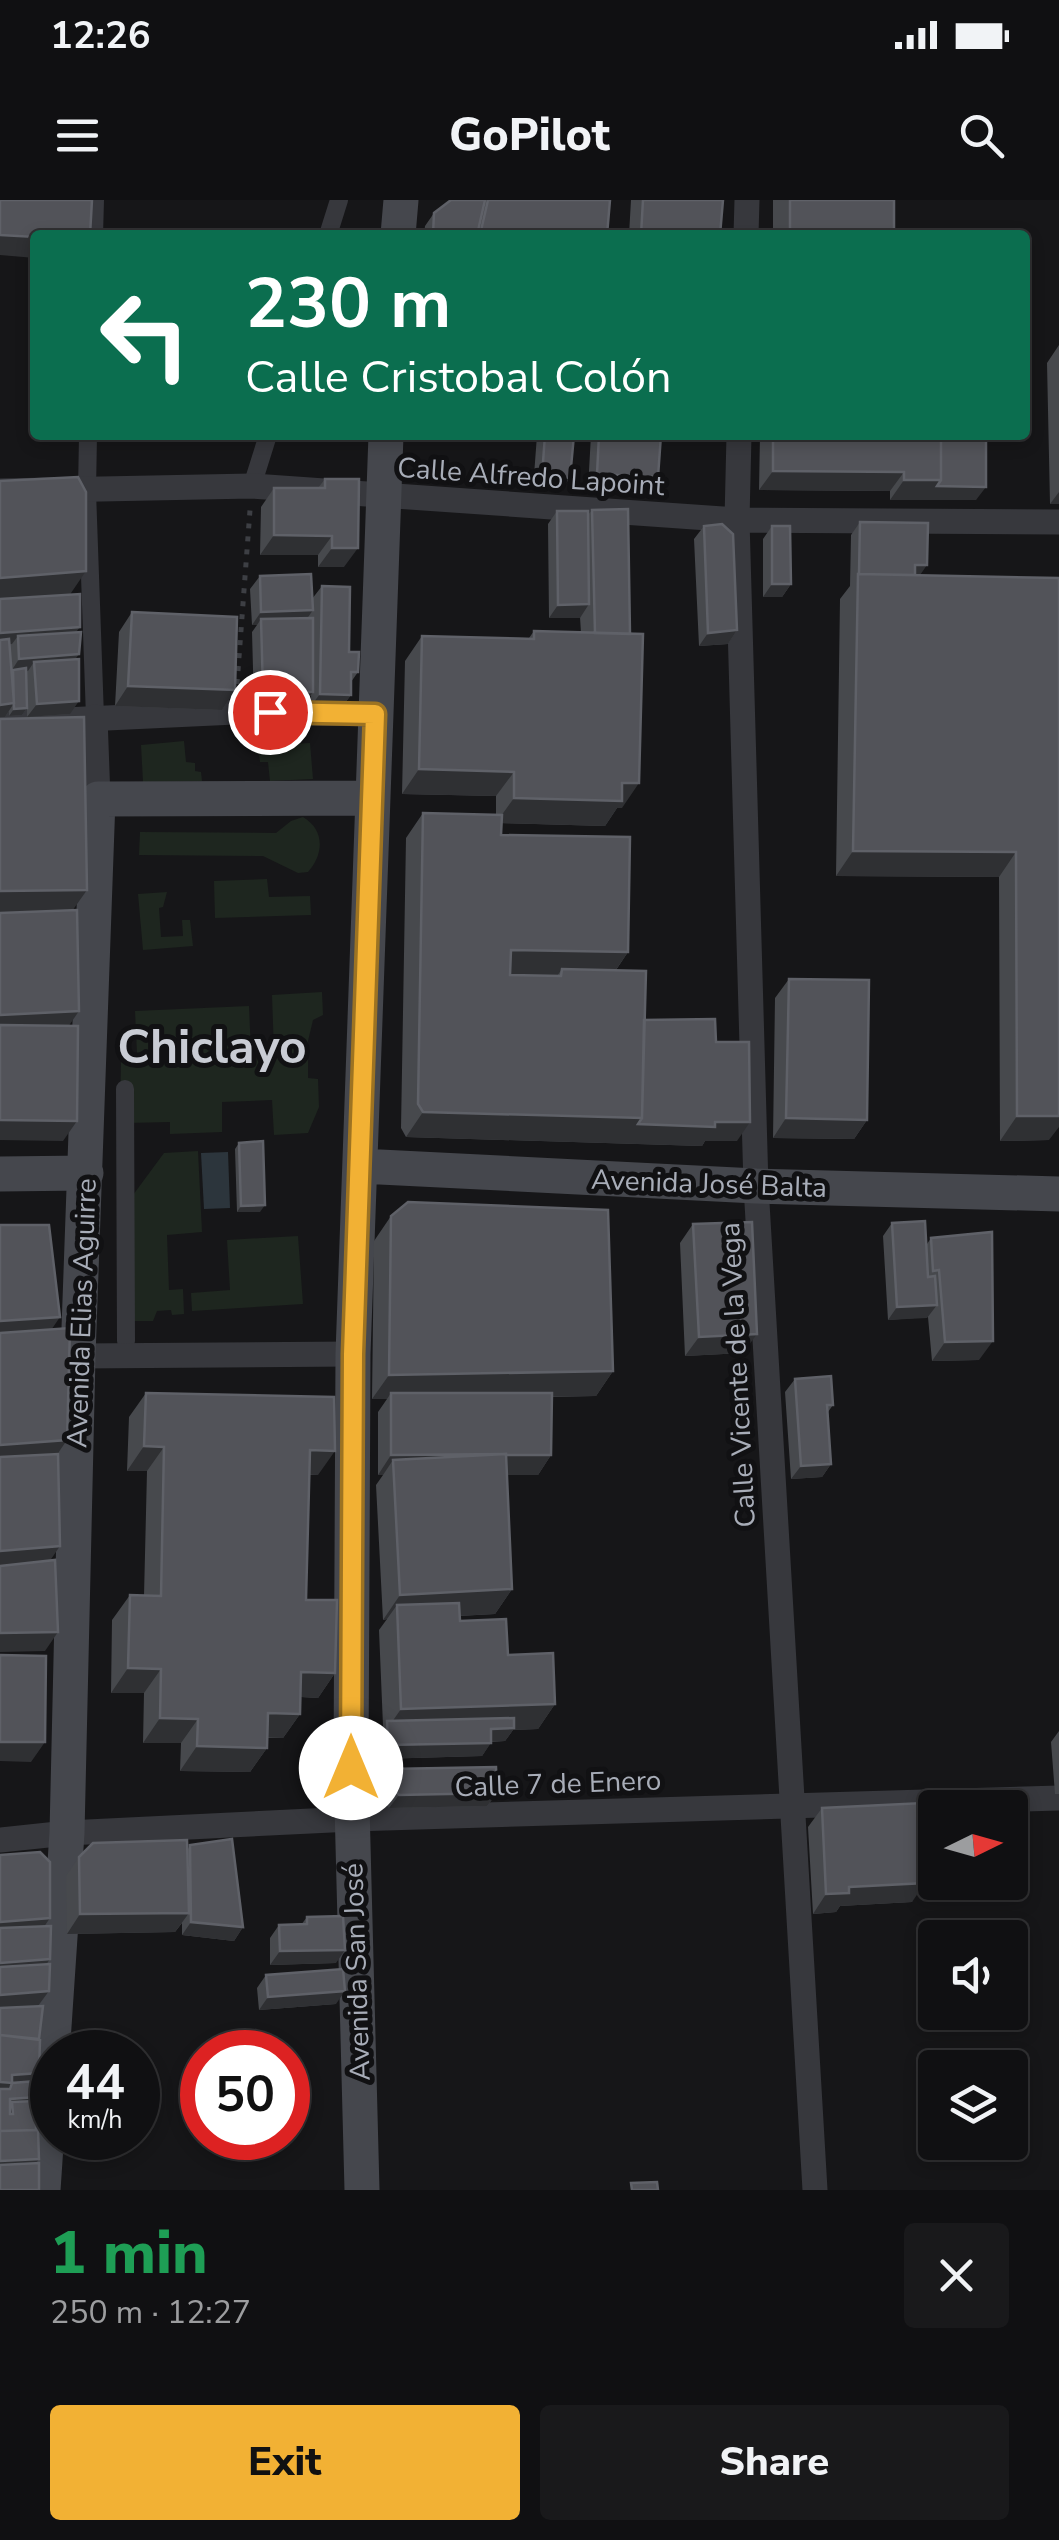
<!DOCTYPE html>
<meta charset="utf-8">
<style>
body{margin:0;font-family:"Nunito Sans",sans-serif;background:#19191b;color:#f1f3f6;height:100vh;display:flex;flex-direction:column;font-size:38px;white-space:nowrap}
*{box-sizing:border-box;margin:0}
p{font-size:32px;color:#9c9d9f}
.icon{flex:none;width:55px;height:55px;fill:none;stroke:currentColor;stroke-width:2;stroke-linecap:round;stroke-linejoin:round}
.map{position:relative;height:1990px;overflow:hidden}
.side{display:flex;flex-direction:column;background:#101012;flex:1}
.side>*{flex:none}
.guide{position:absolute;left:30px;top:30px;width:1000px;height:210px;border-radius:10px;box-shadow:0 5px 15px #0003,0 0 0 2px #303032;background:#0b6e4f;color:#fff;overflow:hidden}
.needle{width:65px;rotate:85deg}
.tools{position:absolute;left:918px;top:1590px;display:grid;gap:20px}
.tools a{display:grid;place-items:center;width:110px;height:110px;border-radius:10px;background:#101012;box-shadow:0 5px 15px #0003,0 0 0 2px #303032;font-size:50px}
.speed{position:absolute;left:30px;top:1830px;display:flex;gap:20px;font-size:50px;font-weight:700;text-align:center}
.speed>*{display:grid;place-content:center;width:130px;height:130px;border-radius:50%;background:#101012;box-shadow:0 5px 15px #0003,0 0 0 2px #303032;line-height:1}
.speed small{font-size:25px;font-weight:400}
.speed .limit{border:15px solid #d22;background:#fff;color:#111}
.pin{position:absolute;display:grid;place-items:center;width:85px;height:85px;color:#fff;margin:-42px;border:5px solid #fff;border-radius:50%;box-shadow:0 2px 10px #0007}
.me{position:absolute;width:110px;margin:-55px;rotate:0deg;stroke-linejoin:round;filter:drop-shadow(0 0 8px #0008)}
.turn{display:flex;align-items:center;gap:35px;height:210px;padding:0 50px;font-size:45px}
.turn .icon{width:130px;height:130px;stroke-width:2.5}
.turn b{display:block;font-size:70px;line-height:85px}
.round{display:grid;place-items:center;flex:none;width:105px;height:105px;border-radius:10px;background:#19191b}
.overview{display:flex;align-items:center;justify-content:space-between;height:170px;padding:0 50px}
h1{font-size:60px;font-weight:800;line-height:75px;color:#1e9e55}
.cta{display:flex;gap:20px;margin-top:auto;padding:20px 50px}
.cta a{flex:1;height:115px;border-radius:10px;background:#f2b134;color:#111;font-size:40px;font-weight:800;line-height:115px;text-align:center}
.cta a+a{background:#19191b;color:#f1f3f6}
.status{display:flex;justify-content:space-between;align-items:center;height:70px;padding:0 50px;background:#101012;direction:ltr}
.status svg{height:28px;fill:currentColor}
header{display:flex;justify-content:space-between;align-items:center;height:130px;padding:0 50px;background:#101012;font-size:45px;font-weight:800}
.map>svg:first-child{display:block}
.green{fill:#1e261f}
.water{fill:#2c353c}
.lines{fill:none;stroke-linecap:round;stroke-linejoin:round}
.path{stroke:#3d3f44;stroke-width:5;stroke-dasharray:5 8;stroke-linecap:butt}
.pedestrian{stroke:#37383d;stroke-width:18}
.minor{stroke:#37383d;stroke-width:25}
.secondary{stroke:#45474d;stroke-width:35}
.wall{fill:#47494d}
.shaded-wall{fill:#2f3033}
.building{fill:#525359;stroke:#5f6168;stroke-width:2.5}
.route-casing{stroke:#9d7322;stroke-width:25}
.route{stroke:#f2b134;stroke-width:18}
.labels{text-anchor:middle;stroke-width:10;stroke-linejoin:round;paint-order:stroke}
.street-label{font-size:28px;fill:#a8adb8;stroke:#111113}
.town-label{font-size:48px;font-weight:bold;fill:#c9ccd4;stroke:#111113}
</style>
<div class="status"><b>12:26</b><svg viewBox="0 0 49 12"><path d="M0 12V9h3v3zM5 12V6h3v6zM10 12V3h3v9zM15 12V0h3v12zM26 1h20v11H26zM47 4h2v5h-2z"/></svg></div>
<header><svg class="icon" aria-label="menu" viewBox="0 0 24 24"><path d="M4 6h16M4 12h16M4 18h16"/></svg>GoPilot<svg class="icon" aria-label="search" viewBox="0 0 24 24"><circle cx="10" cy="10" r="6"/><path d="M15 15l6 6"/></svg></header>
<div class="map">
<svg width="1059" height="1990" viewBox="0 0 1059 1990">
<rect width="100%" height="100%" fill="#161618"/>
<!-- green -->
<path class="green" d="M184 541 186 562 195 563V571L201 572 202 581 143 582 141 545Z
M310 543 313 579 270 581 268 562H260L259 554 254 553V546Z
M303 617C325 630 324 654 308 672L298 673 263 656 139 655 140 632 276 633 291 621Z
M267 679 269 697 310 696 311 715 215 718 214 681Z
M167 692 163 707 159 708 161 737 183 736 182 720H190L193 746 143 750 138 694Z
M322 792 323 815 313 820 308 841V878L318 879 319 907 308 933 274 935 272 900 222 902V932L170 934V922L127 923 120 918 121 861 137 853 135 811 249 806 251 853 274 852 272 795Z
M198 951 202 1032 167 1035 169 1090 183 1089 184 1114 172 1115 171 1110 157 1111 153 1121H133V995L164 953Z
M298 1036 303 1104 192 1111 191 1093 230 1090 227 1040Z"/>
<!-- water -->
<path class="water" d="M228 952 230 1008 204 1009 201 953Z"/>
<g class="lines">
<!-- path -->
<path class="path" d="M237 484 250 310"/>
<!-- pedestrian -->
<path class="pedestrian" d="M94 35 95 0
M328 35 339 0
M88 235 87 291 95 517
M252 286 268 235
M125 889 126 1141"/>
<!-- minor -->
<path class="minor" d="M746 35 747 0
M739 235 737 320 756 986 815 1990
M0 291 252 286 737 320 1059 322
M95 517 98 599
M0 523 235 512 375 514
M78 1156 353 1154
M0 1640 67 1633 352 1619 1059 1598"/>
<!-- secondary -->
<path class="secondary" d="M398 35 401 0
M360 966 756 986 1059 994
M0 974 86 973
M43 1990 67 1633 78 1156 98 599 372 598
M362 1990 351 1568 353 1154 386 235"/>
</g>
<!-- wall -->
<path class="wall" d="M451 0H610L607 35H424L425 26 434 13Z
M631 0H723L720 35H629Z
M773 0H894V35H773Z
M1059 145V304H1050L1047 163Z
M537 235H574L561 291 533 289Z
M591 235H661L648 290 588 288Z
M760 235H986L976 300H890V291L759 290Z
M325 279 344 367H318V355H260L261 307 274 288H318Z
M0 281 70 395 76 433V459L70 514 27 517V508L22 515 9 516V511L5 517Z
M592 310 622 608H617L605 626 501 623V635L628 752 616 770 644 820 716 842 737 941H705L702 946 406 937 401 928 406 638 423 613 496 615V596L402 594 405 461 422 436 529 438 534 431 581 433 580 417 549 418 548 324 557 311 588 315Z
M860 322 920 376 1059 378 1049 940 1000 941 999 677 836 676 840 399 850 386 851 335Z
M704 326 737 430 728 444 699 446 694 339Z
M772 326 791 384 782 397H763V339Z
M260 376 312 399 322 386 358 472 351 482V495L341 508 310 507 311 495 304 505 254 506 252 432 257 425H252L250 389Z
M132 412 235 490 222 510 115 506 119 432Z
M789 779 867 920 854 939 773 938 775 798Z
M239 943 260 1012H237L235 949Z
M391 1016 613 1171 596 1196 552 1197 551 1255 538 1275H507L512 1389 495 1414 459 1416 460 1421 508 1455 555 1504 538 1529 513 1530 505 1541 491 1542 482 1556 378 1559V1534L383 1526 379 1430 387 1419 383 1420 376 1285 383 1275H378V1212L387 1199H372L374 1041Z
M892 1023 927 1044 931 1038 979 1160 932 1161 928 1117 888 1120 883 1036Z
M693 1024 743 1153 685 1156 680 1043Z
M795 1179 833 1205 828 1212 831 1264 822 1277 791 1279 785 1192Z
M146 1193 318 1275H309L306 1400 335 1473 318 1498 301 1497 300 1514 283 1538H268L267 1548 250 1572 180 1571 181 1543H143L144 1493H111L112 1420 130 1395 144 1396 147 1271H127L129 1217Z
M1059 1531V1594H1055L1051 1542Z
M388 1569 497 1593 487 1606 389 1608 379 1596V1582Z
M822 1608H935V1666L924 1667 912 1702 840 1706 836 1712 813 1714 808 1627Z
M190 1645 243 1727 234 1741 182 1735V1723L175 1732 67 1734 66 1676 79 1657 188 1649Z
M307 1717 336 1763 270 1765V1738L279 1725H301Z
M266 1775 336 1804 259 1810 257 1788Z"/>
<!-- shaded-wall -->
<path class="shaded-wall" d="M0 35 35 37V58L0 55Z
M773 271 904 272 890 291 759 290Z
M597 274 658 277 648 290 588 288Z
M542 276 570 278 561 291 533 289Z
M904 280H941L986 287 976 300H890Z
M1059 292V304H1050Z
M274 335 332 336 318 355H260Z
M332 348H358L344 367H318Z
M915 365H927L918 378H906Z
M86 371 69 396 0 401V378Z
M772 384H791L782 397H763Z
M589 404 580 418H549L558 405Z
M313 410 304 423 261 419 257 425H252L261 412Z
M80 427 70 440 18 436 12 444 0 445V433Z
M737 430 728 444 699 446 708 433Z
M79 454 70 467 34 462 28 471 10 473 19 459Z
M128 486 235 490 222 510 115 506Z
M263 492H313L304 505 254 506Z
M320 494 351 495 341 508 310 507Z
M79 501 70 514 27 517 37 504Z
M14 503 5 517H0V505Z
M27 508 22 515 9 516 14 509Z
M419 569 514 572 496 596 402 594Z
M622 583H639L622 608H617L605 626 496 623 514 598Z
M853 651 1016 652 999 677 836 676Z
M87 690 70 714 0 715V691Z
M511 750 628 752 611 777 562 769 557 776 494 775Z
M79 811 66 830 0 833V815Z
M423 912 642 918 715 922H750L737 941H705L702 946 406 937Z
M1017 916H1059V927L1049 940 1000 941Z
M786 918 867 920 854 939 773 938Z
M0 920 77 921 63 941 0 940Z
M265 1005 260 1012H237L241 1006Z
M937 1105 927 1118 888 1120 897 1107Z
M60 1117 43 1142 0 1144V1121Z
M757 1134 743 1153 685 1156 699 1137Z
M993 1141 979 1160 932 1161 945 1142Z
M613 1171 596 1196 391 1199V1193L387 1199H372L389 1175Z
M67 1240 54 1259 0 1263V1245Z
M144 1246 164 1247 147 1271H127Z
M310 1250 335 1251 318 1275 292 1274Z
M391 1255H551L538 1275H394L393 1260 383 1275H378Z
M831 1264 822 1277 791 1279 801 1266Z
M60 1346 43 1371 0 1374V1351Z
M512 1389 495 1414 397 1419V1405L387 1419 383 1420 400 1395Z
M58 1432 45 1451 0 1452V1433Z
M128 1468 161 1469 144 1493H111Z
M301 1472 335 1473 318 1498 284 1496Z
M555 1504 538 1529 513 1530 505 1541 482 1542 387 1529 401 1509Z
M268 1513 300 1514 283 1538 251 1537Z
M160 1518 198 1519 181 1543H143Z
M0 1542H45L31 1562 0 1561Z
M491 1543 482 1556 378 1559 388 1545Z
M197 1546 267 1548 250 1572 180 1571Z
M497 1593 487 1606 389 1608 399 1595Z
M923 1648H935V1666L910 1668Z
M925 1683 912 1702 840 1706 836 1712 813 1714 826 1694 849 1687Z
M189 1713 175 1732 67 1734 80 1714Z
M50 1718 37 1737 0 1740V1722Z
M191 1722 243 1727 234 1741 182 1735Z
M345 1750 336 1763 270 1765 280 1751Z
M50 1759 37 1778 0 1781V1763Z
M49 1791 35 1810 0 1813V1795Z
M345 1791 336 1804 259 1810 268 1797Z
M39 1873 26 1892 10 1889V1886L0 1900V1882L12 1875Z
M38 1897 29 1910 12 1902 5 1912 10 1899Z
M39 1959 26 1979 0 1980V1961Z"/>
<!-- building -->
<path class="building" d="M0 0H92L90 35H35V37L0 35Z
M451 0H485L477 35H433L434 13Z
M488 0H610L607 35H480Z
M643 0H723L720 35H641Z
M790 0H894V35H790Z
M545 235H574L570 278 542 276Z
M599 235H661L658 277 597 274Z
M773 235H941V280H904V272L773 271Z
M941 235H986V287L937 286 941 280Z
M78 277 86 292V371L0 378V281Z
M325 279H359L358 348H332V336L274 335V288H325Z
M628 309 630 434 595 433 592 310Z
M557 311H588L589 404 558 405Z
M860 322 928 323 927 365H915V375L859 374Z
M722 324 733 334 737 430 708 433 704 326Z
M772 326H790L791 384H772Z
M311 374 313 410 261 412 260 376Z
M858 374 1059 378V916H1017L1016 652 853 651Z
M322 386 350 387 349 452H359L358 472H351V495L320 494Z
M80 394V427L0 433V399Z
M132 412 237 417 235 490 128 486Z
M313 418V492H263L261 419Z
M534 431 643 434 639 583H622V601L514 598V572L419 569 422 436 534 439Z
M81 432 79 454 19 459 18 436Z
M9 439 14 503 0 505V440Z
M79 459V501L37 504 34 462Z
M26 468 27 508 14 509 13 470Z
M84 517 87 690 0 691V519Z
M423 613 502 615 501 635 630 637 628 752 511 750 510 775 561 776 562 769 646 771 642 918 423 912 418 904Z
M77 710 79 811 0 815V713Z
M789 779 869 780 867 920 786 918Z
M715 819 716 842H749L750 922H715V927L638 924 642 918 644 820Z
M0 825 78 826 77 921 0 920Z
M263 941 265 1005 241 1006 239 943Z
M408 1002 608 1010 613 1171 389 1175 391 1016Z
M925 1021 928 1077 935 1076 937 1105 897 1107 892 1023Z
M752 1022 757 1134 699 1137 693 1024Z
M0 1025H49L60 1117 0 1121Z
M992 1032 993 1141 945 1142 939 1070 933 1071 931 1038Z
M70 1128 67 1240 0 1245V1133Z
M831 1176 833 1205H827L831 1264 801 1266 795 1179Z
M146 1193 334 1197 335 1251 310 1250 306 1400H337L335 1473 301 1472 300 1514 268 1513 267 1548 197 1546 198 1519 160 1518 161 1469 128 1468 130 1395 161 1396 164 1247 144 1246Z
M391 1193H552L551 1255H506V1254L391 1255Z
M58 1254 60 1346 0 1351V1257Z
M506 1254 512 1389 400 1395 393 1260Z
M55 1360 58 1432 0 1433V1366Z
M459 1403 460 1421 506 1419 508 1455 553 1453 555 1504 401 1509 397 1405Z
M0 1455 46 1456 45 1542H0Z
M514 1518V1528L491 1529V1543L388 1545 387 1521Z
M496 1567 497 1593 399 1595 388 1583V1569Z
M965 1601V1608H935V1648H923L925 1683 849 1687V1693L826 1694 822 1608Z
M232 1639 243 1727 191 1722 190 1645Z
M187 1640 189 1713 80 1714 79 1657 93 1643Z
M40 1652 50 1662V1718L0 1722V1655Z
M343 1716 345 1750 280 1751 279 1725 307 1724V1717Z
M51 1726 50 1759 0 1763V1728Z
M50 1764 49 1791 0 1795V1767Z
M343 1769 345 1791 268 1797 266 1775Z
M43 1806 39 1839 0 1835V1808Z
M0 1835 40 1840 39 1873 12 1875V1883L0 1882Z
M36 1881 38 1897 10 1899V1914H13L12 1902 36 1901V1930L0 1931V1889H10L12 1883Z
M38 1930 39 1959 0 1961V1931Z
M39 1963V1990H0V1965Z
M657 1982 658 1990H632L631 1983Z"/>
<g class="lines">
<!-- route casing -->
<g class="route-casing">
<path id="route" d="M270 512 375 514 353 1154 351 1568"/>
</g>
<!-- route -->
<use href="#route" class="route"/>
</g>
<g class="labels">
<!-- street labels -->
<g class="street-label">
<text transform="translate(531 276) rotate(4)" y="10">Calle Alfredo Lapoint</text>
<text transform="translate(709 983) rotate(2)" y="10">Avenida José Balta</text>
<text transform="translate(81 1113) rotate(-88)" y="10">Avenida Elias Aguirre</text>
<text transform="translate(737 1175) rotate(-93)" y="10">Calle Vicente de la Vega</text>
<text transform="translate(558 1583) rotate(-2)" y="10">Calle 7 de Enero</text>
<text transform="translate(356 1772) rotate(-92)" y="10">Avenida San José</text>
</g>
<!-- town labels -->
<g class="town-label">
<text x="212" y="863">Chiclayo</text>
</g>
</g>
</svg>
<div class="tools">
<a><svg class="needle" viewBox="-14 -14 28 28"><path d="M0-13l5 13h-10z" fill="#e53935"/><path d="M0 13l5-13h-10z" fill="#9c9d9f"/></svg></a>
<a><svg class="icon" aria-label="sound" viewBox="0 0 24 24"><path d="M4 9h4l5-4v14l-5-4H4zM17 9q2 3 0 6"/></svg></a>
<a><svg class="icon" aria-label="layers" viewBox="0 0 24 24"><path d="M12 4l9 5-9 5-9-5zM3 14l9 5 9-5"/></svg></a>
</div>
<div class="speed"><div>44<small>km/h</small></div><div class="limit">50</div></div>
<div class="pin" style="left:270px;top:512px;background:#d93025"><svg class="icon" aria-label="arrive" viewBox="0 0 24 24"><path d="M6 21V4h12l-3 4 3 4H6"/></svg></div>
<svg class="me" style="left:351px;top:1568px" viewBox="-20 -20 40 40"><circle r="19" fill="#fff"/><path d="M0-13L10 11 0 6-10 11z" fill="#f2b134"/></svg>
<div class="guide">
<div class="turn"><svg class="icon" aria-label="left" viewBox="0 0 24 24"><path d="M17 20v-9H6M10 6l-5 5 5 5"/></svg><div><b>230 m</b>Calle Cristobal Colón</div></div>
</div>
</div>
<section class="side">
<div class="overview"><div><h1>1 min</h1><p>250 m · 12:27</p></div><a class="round"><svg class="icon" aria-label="close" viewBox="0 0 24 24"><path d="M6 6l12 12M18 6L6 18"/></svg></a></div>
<div class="cta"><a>Exit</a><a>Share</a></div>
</section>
